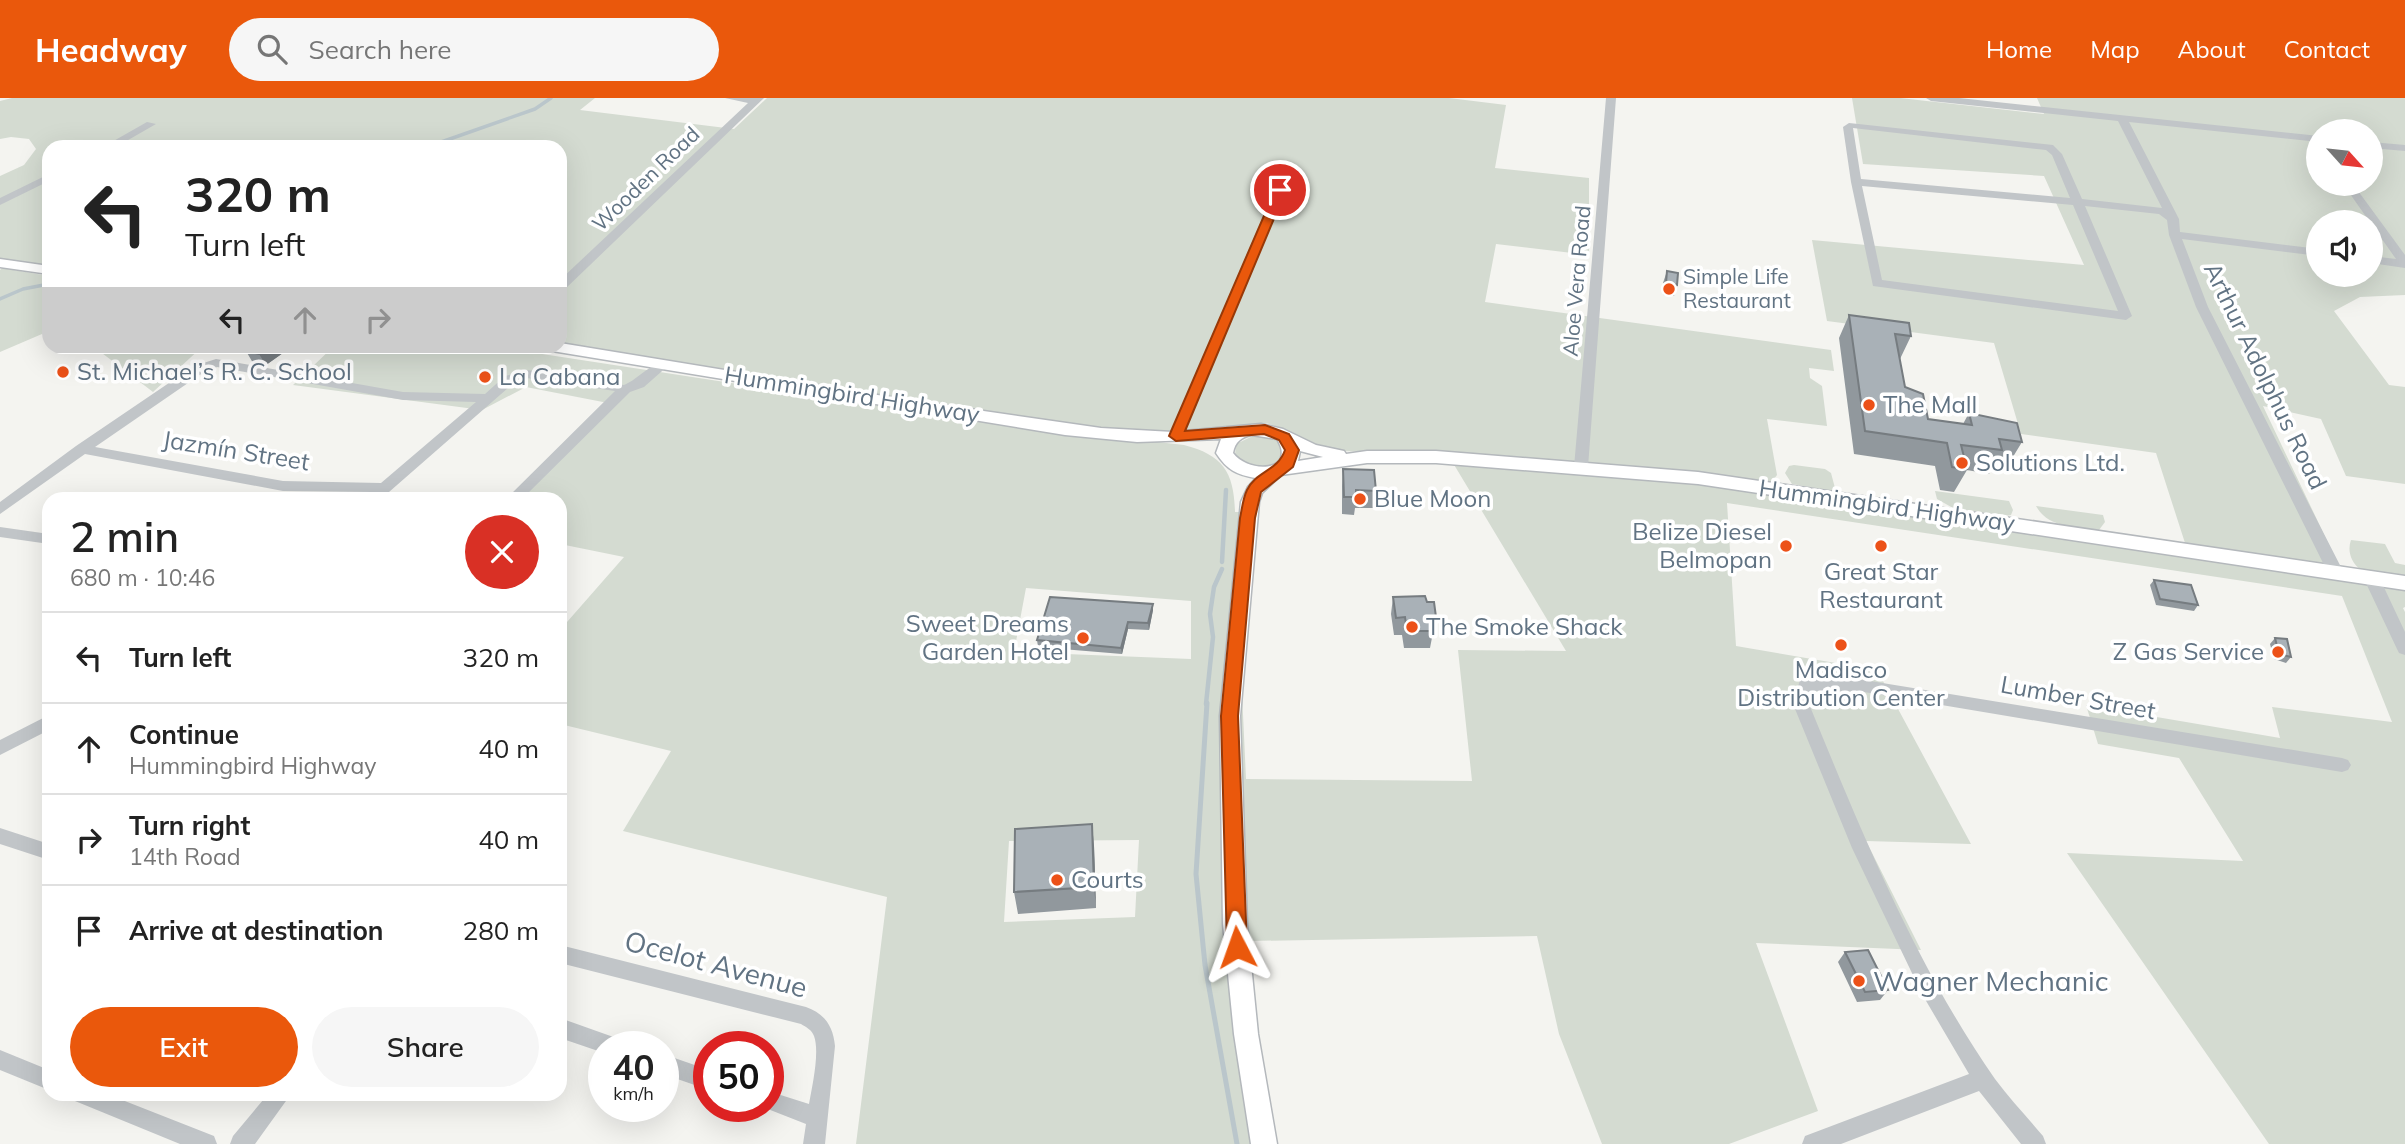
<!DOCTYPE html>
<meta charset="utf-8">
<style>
body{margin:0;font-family:Mulish,sans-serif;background:#f6f6f6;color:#222;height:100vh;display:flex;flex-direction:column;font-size:26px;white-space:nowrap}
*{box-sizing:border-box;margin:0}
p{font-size:23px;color:#767676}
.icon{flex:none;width:38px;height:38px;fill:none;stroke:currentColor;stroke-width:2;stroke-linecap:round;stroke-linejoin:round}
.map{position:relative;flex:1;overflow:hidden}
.side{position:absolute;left:42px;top:394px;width:525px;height:609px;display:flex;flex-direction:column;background:#fff;border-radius:21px;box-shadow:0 7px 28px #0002}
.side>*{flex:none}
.banner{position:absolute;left:42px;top:42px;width:525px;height:214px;border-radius:21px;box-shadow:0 7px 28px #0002;background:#fff;color:#222;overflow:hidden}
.needle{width:46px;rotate:117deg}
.tools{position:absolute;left:2306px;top:21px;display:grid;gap:14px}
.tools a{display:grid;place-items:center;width:77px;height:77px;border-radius:50%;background:#fff;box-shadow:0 7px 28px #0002;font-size:35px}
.speed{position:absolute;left:588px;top:933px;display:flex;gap:14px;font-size:35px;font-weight:700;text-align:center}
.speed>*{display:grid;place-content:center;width:91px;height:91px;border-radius:50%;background:#fff;box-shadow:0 7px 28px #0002;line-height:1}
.speed small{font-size:18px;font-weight:400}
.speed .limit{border:10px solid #d22;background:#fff;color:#111}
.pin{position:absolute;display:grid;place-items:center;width:60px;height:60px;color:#fff;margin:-30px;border:4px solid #fff;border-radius:50%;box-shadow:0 2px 7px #0007}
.me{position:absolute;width:77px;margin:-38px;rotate:356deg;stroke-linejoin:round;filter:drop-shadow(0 0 5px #0008)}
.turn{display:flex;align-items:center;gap:24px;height:147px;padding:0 28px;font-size:32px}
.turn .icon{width:91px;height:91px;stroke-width:2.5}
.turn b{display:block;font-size:49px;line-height:60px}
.lanes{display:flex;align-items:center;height:66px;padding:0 28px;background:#0003;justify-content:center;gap:35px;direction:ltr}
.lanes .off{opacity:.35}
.round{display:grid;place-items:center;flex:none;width:74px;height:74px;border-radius:37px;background:#f6f6f6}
.headline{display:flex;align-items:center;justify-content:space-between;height:119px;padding:0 28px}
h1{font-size:42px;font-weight:600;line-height:52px}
.primary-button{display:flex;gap:14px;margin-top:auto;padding:14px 28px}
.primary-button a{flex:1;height:80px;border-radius:42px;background:#ea580c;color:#fff;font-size:28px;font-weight:600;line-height:80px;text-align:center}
.primary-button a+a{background:#f6f6f6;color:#222}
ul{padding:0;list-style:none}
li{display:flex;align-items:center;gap:21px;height:91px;padding:0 28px;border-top:2px solid #e0e0e0}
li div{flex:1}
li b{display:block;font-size:26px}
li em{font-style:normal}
header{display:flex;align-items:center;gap:42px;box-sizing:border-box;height:98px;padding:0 35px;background:#ea580c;color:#fff}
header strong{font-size:33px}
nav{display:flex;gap:38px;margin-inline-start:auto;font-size:24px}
.search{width:490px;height:63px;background:#f6f6f6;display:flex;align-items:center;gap:18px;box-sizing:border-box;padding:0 24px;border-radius:38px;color:#767676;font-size:26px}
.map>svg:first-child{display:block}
.green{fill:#d4dbd1;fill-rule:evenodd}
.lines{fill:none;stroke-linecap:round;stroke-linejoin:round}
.stream-far2{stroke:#bac6cb;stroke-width:3.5}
.stream-far1{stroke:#bac6cb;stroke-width:4.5}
.stream{stroke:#bac6cb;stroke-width:5}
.major-casing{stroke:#b4b8bc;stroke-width:3}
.minor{fill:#c1c5c8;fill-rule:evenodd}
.major{fill:#fff;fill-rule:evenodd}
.wall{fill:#91989d}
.shaded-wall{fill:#767c80}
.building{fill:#a9b1b7;stroke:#767c80;stroke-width:2}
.route{fill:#ea580c;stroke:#983908;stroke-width:2}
.poi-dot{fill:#ec5118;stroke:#fff;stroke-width:2.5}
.labels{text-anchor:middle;stroke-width:7;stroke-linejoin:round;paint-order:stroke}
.far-street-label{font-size:21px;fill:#617383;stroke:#fff}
.far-poi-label{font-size:21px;fill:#617383;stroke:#fff;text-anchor:start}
.poi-label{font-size:24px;fill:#617383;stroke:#fff;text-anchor:start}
.street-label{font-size:24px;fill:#617383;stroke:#fff}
.near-street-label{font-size:28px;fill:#617383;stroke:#fff}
.near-poi-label{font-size:28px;fill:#617383;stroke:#fff;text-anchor:start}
</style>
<header>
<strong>Headway</strong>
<div class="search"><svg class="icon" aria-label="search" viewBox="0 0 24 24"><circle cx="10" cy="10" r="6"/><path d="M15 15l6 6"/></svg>Search here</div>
<nav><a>Home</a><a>Map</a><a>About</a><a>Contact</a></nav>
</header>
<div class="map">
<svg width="2405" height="1046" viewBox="0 0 2405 1046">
<rect width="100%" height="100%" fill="#f4f4f0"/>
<!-- green -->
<path class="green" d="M12 0H595L580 12 734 31 767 0H1449L1506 7 1495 70 1589 80V157L1496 146 1485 204 1831 252 1834 273 1809 270 1810 280 1822 288 1827 328 1767 321 1777 377 1771 385 1664 371 1497 357 1339 353 1317 348 1288 332 1266 325 1182 335 1096 329 550 249 560 248V49H49V169L0 161V78L24 67 36 51 29 41 11 39 0 41V3Z
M1852 0H1900L2044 16 2037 0H2405V197L2360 199 2334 213 2389 287 2405 289V386L2346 378 2321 321 2263 308 2339 468 2185 445 2156 355 2021 336 1994 245 1827 223 1812 142 2084 167 2044 78 1863 66ZM2319 33H2371V86H2319ZM2319 124H2371V177H2319Z
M2 170 49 178V233L0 254V172Z
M94 249H202L153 294Z
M333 249H497L998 326 1184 347C1223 357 1234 374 1235 414H1253L1240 551 1246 681 1472 683 1458 552 1566 553 1453 365 1665 382 1741 391 2405 492V509L2403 510 2405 514V1046H2269L2067 755 2243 763 2179 660 2098 646 2086 607 2280 640 2272 609 2392 624 2342 498 1727 405 1736 548 1877 572 1971 746 1866 743 1921 852 1756 845 1818 1013 1729 1046H1602L1559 936 1537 838 1249 843 1264 1046H856L887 799 623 733 671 653 560 626V532L624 459 560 446V401H510L608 305 526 289 482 312 293 287ZM1026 490 1191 503V561L1014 554ZM1139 742 1135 819 1004 824 1009 743Z
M1255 337 1278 342 1284 357C1269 373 1250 373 1235 357L1236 346Z
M1794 367 1825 371 1831 375 1835 390 1832 393 1792 386 1785 375 1789 368Z
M1935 393 2009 403 2013 412 2011 417 2006 418 1953 410 1937 401Z
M2036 408 2103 417 2105 424 2099 432C2075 428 2049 431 2036 408Z
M2351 442 2385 446 2395 465 2405 467V479L2361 472C2351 465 2347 453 2351 442Z"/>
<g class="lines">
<!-- stream-far2 -->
<path class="stream-far2" d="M427 49 535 11 551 0
M0 201 23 191 49 186"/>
<!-- stream-far1 -->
<path class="stream-far1" d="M1222 464 1226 392
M1206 606 1213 539 1210 516 1214 489 1222 471"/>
<!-- stream -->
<path class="stream" d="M1207 605 1196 776 1205 867 1237 1046"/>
<!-- major casing -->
<g class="major-casing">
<path id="major" d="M0 161 49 168V176L0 169Z
M560 245 908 302 1101 330 1173 334 1261 326 1283 331 1316 347 1344 353 1346 356 1367 353H1436L1698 374 2405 478V492L1698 386 1436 365H1367L1281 377 1262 395 1259 404 1240 618 1247 826 1258 936 1277 1046H1251L1234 936 1223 826 1220 618 1241 404 1248 389 1256 380C1237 377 1227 372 1216 355L1221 341 1137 344 1065 337 552 253 545 248H560ZM1252 337 1277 341C1297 374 1249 376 1233 355 1235 344 1241 339 1252 337ZM1300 353 1323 359 1298 363Z"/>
</g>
<!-- minor -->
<path class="minor" d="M725 0H764L564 192 560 193V182L748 5Z
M1606 0H1616L1588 369 1581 374 1574 369Z
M1926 0H1959L2319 38V44L2129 24 2179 121 2180 134 2319 151V158L2182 141 2208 209 2344 475 2341 479 2336 480 2328 475 2196 209 2169 137 2167 122 2159 116 2085 108 2132 218 2126 222 1873 188 1851 84 1843 29 1849 25 2053 47 2062 56 2082 101 2162 110 2118 23 1931 3ZM1853 30 2046 52 2052 57 2070 100 1861 81ZM1862 88 2073 107 2118 213 1882 182Z
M147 24 156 26 116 49H103Z
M2371 44 2405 47V53L2371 50Z
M49 76V83L0 107V100Z
M2343 86H2353L2405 157V170L2371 165V158L2396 161Z
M1280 89 1286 92 1183 339 1181 342H1171L1169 339 1274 92Z
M216 261 403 294 485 296 505 278 527 272 624 287C639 281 653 262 669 263L670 266 644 289 630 294 522 401H506L615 293 527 280 515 284 381 401H365L371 394 283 393 85 356 0 416V404L76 348 194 268ZM217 269 403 302 476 304 381 385 283 383 95 349 204 274Z
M0 429 49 436V446L0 439Z
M2372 476 2380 481 2405 534V557L2399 555 2397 551 2364 481Z
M1806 580 1864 582 2342 660 2348 662 2351 667 2348 672 2342 674 1864 594 1813 593 1809 606C1862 735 1915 866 1995 981 2010 1001 2027 1019 2043 1038L2046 1046H2021L1979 993 1841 1046H1802L1805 1038 1969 976 1922 896 1852 750 1793 606 1800 582Z
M49 617V632L0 657V642Z
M0 730 49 746V762L0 746Z
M560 847 806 909C825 916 833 928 835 948L825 1046H803L806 1026 760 1008H768V993L809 1006C812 989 820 954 814 938 812 932 806 929 801 926L560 865Z
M560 920 619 941 622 948H604V955L560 940Z
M0 952 49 972V992L0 972Z
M663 956 709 972V992L663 976Z
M72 996H107L214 1038 217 1046H180L75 1003Z
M268 996H291L255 1046H230L233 1038Z"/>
<!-- major -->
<use href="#major" class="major"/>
</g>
<!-- wall -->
<path class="wall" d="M1667 173 1677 187 1674 198 1663 197V185Z
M1849 217 1911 238 1900 261 1905 289 1928 321 1963 326 1969 315 2022 344 2008 367 1995 365 1989 376 1967 372 1954 394 1940 392 1935 368 1854 356 1839 240Z
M252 248H289L290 250 266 267 253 265 246 253Z
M1343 371 1376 393 1374 410H1355L1354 417 1342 416V388Z
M2154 482 2198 507 2194 513 2156 507 2150 487Z
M1393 499 1427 504 1436 519 1430 550H1404L1402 537H1394L1391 516Z
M1153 506V512L1149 532 1128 531 1122 556 1038 549 1037 542Z
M2275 540 2291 559 2286 565 2274 561 2270 546Z
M1094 748 1096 810 1018 816 1014 794Z
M1845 854 1888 892 1880 902 1857 904 1838 864Z"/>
<!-- shaded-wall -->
<path class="shaded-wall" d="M269 248H289L290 250 266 267 259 256Z
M1153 506V512L1149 532 1148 525Z
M1128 524V531L1122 556 1121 550Z
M1092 726 1094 748 1096 810 1094 789Z"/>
<!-- building -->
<path class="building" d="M1667 173 1678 175 1677 187 1666 185Z
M1849 217 1909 225 1911 238 1895 236 1905 289 1923 296 1928 321 1972 327 1969 315 2017 325 2022 344 1999 341 2002 352 1961 347 1967 371 1952 369 1947 345 1865 333Z
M252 248H269L259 256 246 253Z
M1343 371 1374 372 1376 393 1356 392V399H1344Z
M2154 482 2191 487 2198 507 2160 501Z
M1425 498 1427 504H1434L1436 519H1431L1433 533H1407L1405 519 1396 520 1393 499Z
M1050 499 1153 506 1148 525 1128 524 1121 550 1037 542Z
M2275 540 2287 541 2291 559 2279 556Z
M1092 726 1094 789 1014 794 1015 731Z
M1868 852 1888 892 1865 894 1845 854Z"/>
<!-- route -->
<path class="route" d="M1276 90 1286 92 1185 333 1265 327 1289 336 1299 352 1293 369 1261 394 1255 420 1238 618 1247 849 1244 855 1237 858 1230 855 1227 849 1221 618 1240 420C1242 411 1243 400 1247 392 1256 373 1278 373 1285 352L1279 342 1264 336 1176 343 1169 338Z"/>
<!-- markers -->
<g class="poi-dot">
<circle cx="1669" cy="191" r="7"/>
<circle cx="63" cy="274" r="7"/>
<circle cx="485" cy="279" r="7"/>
<circle cx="1869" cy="307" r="7"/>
<circle cx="1962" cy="365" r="7"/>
<circle cx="1360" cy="401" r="7"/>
<circle cx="1786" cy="448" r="7"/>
<circle cx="1881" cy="448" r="7"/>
<circle cx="1412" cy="529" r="7"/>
<circle cx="1083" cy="540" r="7"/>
<circle cx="1841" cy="547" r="7"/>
<circle cx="2278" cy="554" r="7"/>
<circle cx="1057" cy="782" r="7"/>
<circle cx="1859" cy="883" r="7"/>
</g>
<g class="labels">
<!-- far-street labels -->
<g class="far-street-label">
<text transform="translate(646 81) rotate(-44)" y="7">Wooden Road</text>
<text transform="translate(1577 183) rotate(-85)" y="7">Aloe Vera Road</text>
</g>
<!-- far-poi labels -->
<g class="far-poi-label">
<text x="1683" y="186">Simple Life<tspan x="1683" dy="24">Restaurant</tspan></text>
</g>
<!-- poi labels -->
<g class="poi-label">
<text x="77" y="282">St. Michael’s R. C. School</text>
<text x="499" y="287">La Cabana</text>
<text x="1883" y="315">The Mall</text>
<text x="1976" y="373">Solutions Ltd.</text>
<text x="1374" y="409">Blue Moon</text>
<text x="1772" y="442" text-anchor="end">Belize Diesel<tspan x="1772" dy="28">Belmopan</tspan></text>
<text x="1881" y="482" text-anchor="middle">Great Star<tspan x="1881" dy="28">Restaurant</tspan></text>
<text x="1069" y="534" text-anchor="end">Sweet Dreams<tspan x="1069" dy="28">Garden Hotel</tspan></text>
<text x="1426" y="537">The Smoke Shack</text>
<text x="2264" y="562" text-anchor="end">Z Gas Service</text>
<text x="1841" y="580" text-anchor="middle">Madisco<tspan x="1841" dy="28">Distribution Center</tspan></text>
<text x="1071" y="790">Courts</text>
</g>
<!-- street labels -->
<g class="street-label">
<text transform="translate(2265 278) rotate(64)" y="8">Arthur Adolphus Road</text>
<text transform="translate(852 297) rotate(9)" y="8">Hummingbird Highway</text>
<text transform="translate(236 353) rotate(9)" y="8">Jazmín Street</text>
<text transform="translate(1887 408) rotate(8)" y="8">Hummingbird Highway</text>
<text transform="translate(2078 600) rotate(10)" y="8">Lumber Street</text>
</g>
<!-- near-street labels -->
<g class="near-street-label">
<text transform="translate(716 866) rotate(15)" y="10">Ocelot Avenue</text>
</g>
<!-- near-poi labels -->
<g class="near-poi-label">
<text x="1873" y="893">Wagner Mechanic</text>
</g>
</g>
</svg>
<div class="tools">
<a><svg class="needle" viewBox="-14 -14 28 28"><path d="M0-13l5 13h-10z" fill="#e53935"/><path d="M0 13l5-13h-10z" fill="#767676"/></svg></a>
<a><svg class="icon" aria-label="sound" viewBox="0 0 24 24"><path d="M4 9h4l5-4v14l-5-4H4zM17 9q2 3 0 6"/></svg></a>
</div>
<div class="speed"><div>40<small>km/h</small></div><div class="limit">50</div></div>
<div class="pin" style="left:1280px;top:92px;background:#d93025"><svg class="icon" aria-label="arrive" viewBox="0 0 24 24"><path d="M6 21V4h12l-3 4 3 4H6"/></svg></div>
<svg class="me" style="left:1237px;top:849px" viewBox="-20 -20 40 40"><path d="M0-17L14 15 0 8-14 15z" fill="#ea580c" stroke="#fff" stroke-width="4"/></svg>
<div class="banner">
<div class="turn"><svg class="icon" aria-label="left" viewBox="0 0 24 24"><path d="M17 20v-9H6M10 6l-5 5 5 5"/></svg><div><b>320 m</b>Turn left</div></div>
<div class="lanes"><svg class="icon" aria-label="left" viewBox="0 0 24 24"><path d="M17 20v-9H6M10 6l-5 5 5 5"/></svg><svg class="icon off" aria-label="ahead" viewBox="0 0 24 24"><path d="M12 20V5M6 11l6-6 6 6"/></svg><svg class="icon off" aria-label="right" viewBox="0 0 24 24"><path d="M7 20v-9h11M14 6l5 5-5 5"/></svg></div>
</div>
<section class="side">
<div class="headline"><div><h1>2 min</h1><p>680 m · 10:46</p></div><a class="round" style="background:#d93025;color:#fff"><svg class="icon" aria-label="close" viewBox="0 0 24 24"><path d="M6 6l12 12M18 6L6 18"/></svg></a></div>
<ul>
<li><svg class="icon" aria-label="left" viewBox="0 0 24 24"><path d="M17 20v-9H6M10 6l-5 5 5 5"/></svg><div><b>Turn left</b></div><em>320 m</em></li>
<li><svg class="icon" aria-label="ahead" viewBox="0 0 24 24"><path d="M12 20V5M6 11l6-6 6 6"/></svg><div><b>Continue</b><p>Hummingbird Highway</p></div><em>40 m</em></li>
<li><svg class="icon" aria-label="right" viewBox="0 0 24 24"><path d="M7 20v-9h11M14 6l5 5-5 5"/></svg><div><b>Turn right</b><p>14th Road</p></div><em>40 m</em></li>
<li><svg class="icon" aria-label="arrive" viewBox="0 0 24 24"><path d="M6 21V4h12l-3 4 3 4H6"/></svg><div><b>Arrive at destination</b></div><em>280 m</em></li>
</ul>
<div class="primary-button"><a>Exit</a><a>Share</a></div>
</section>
</div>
